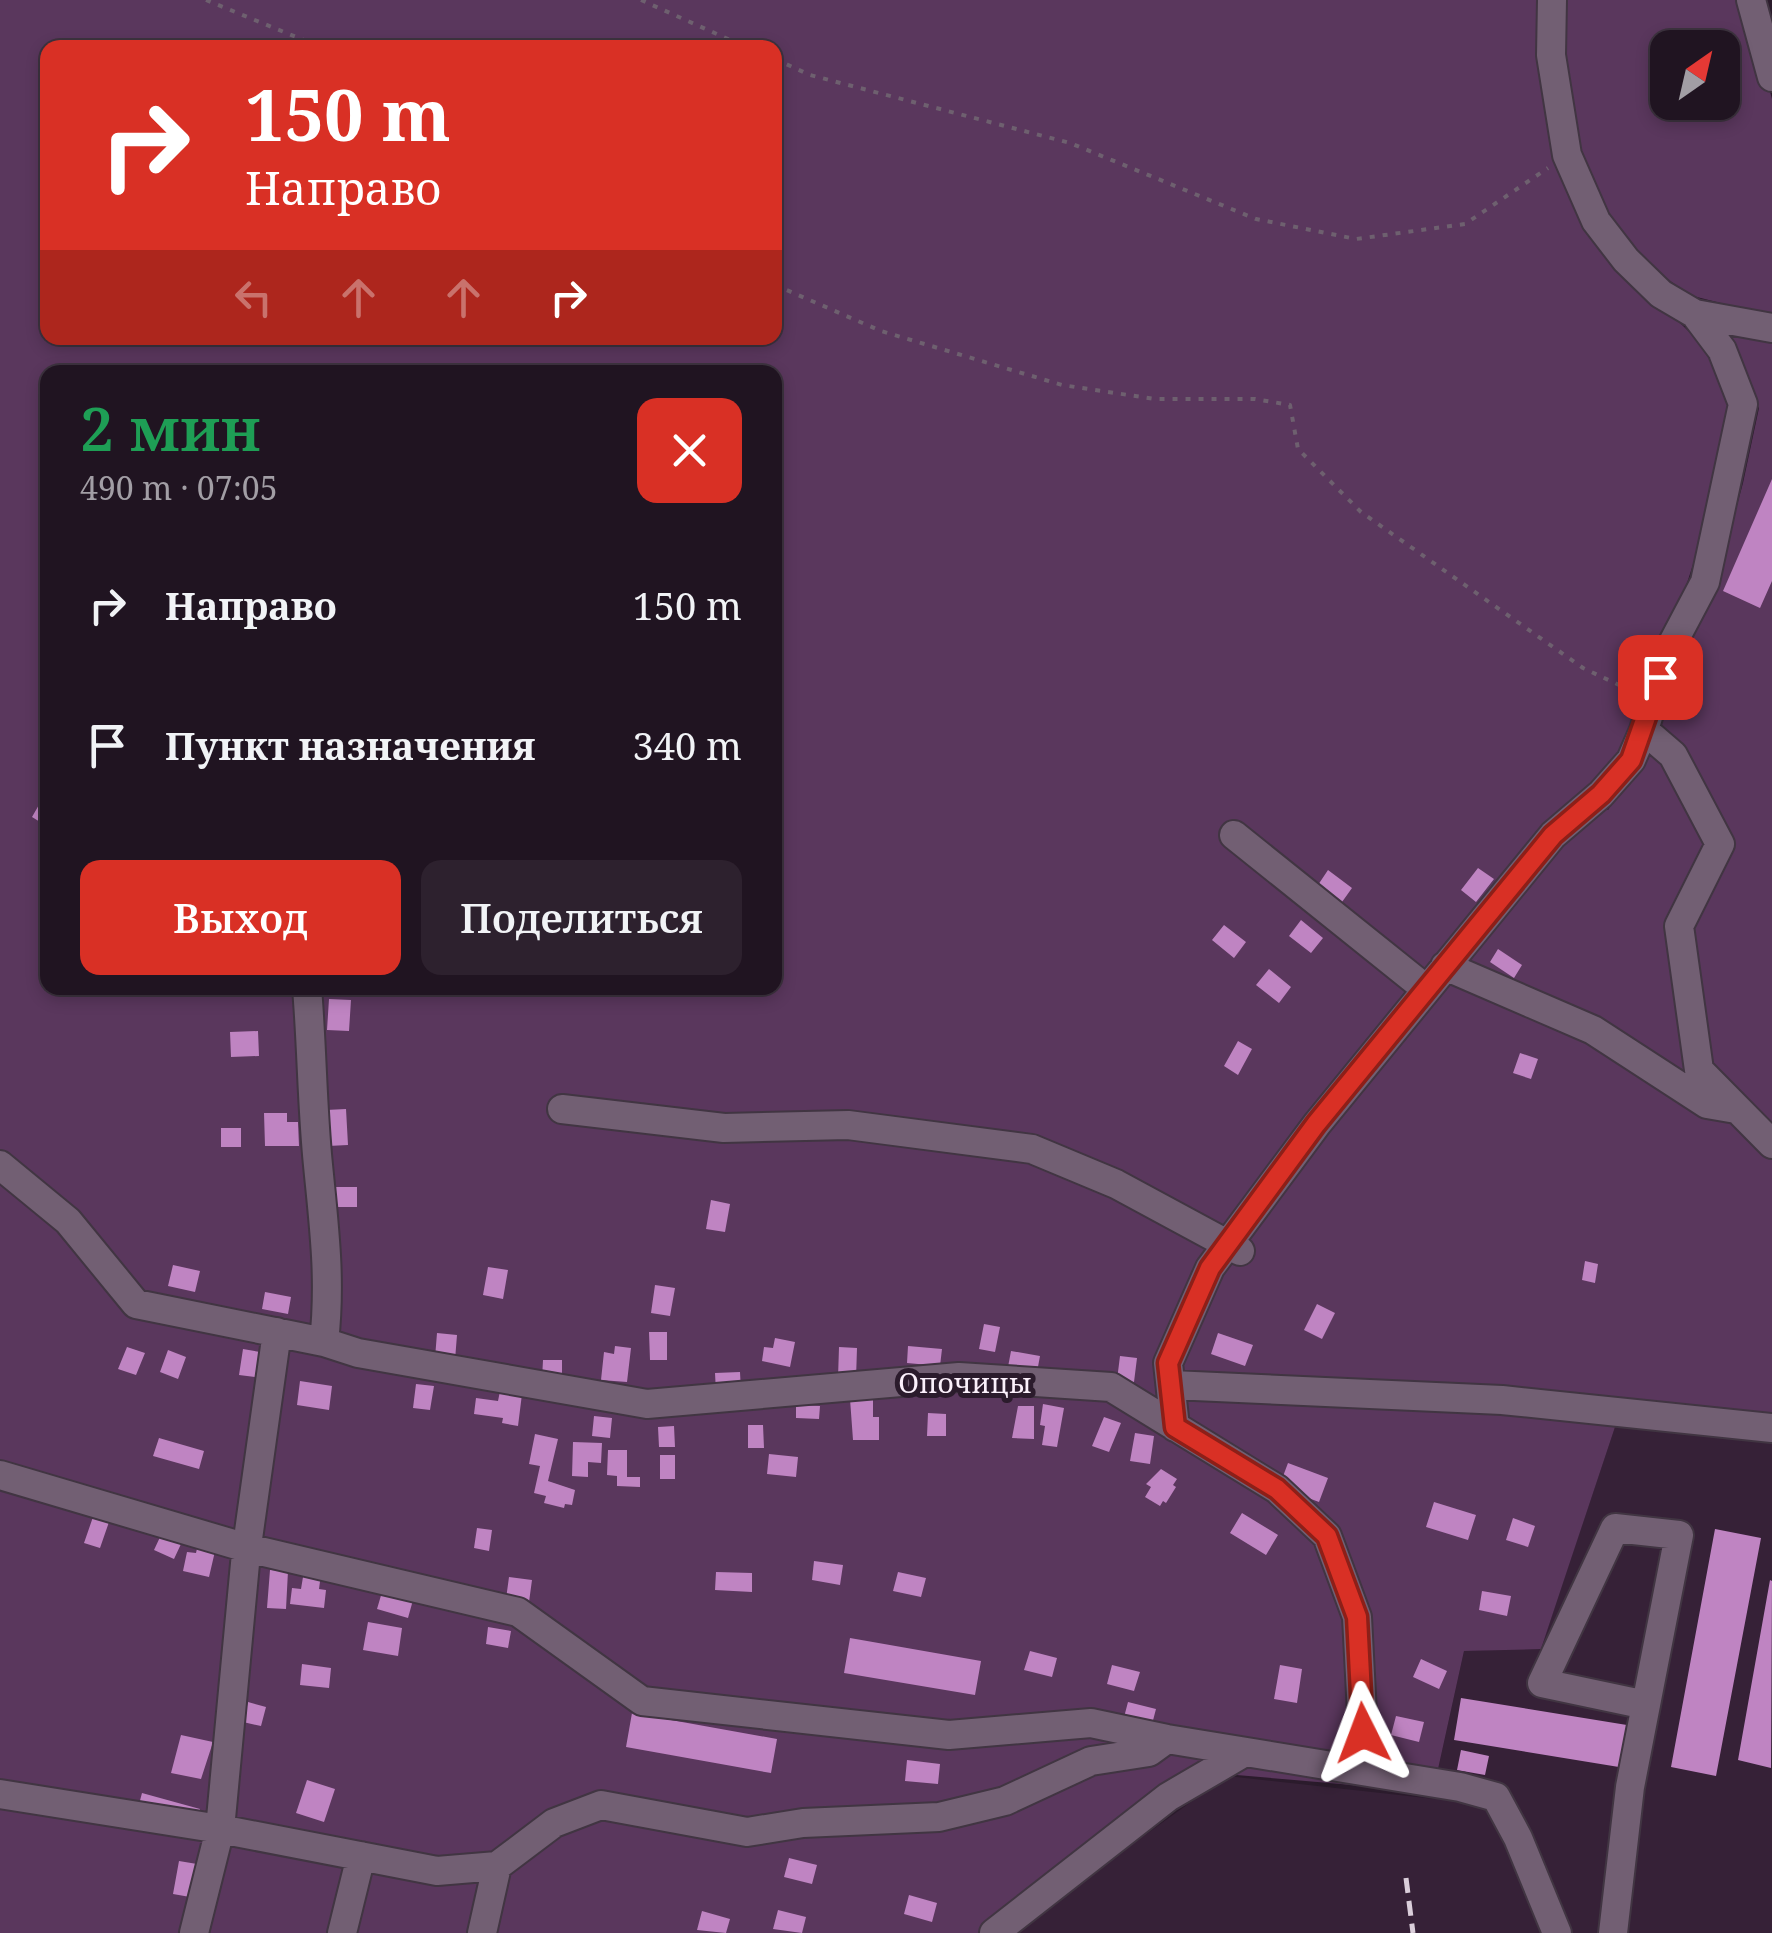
<!DOCTYPE html>
<html lang="ru">
<meta charset="utf-8">
<style>
body{margin:0;font-family:"Noto Serif",serif;background:#2d212e;color:#f1f3f6;height:100vh;display:flex;flex-direction:column;font-size:38px;white-space:nowrap}
*{box-sizing:border-box;margin:0}
p{font-size:32px;color:#a29ea5}
.icon{flex:none;width:55px;height:55px;fill:none;stroke:currentColor;stroke-width:2;stroke-linecap:round;stroke-linejoin:round}
.map{position:relative;flex:1;overflow:hidden}
.side{position:absolute;left:40px;top:365px;width:742px;height:630px;display:flex;flex-direction:column;background:#201421;border-radius:20px;box-shadow:0 5px 15px #0003,0 0 0 2px #3d333f}
.side>*{flex:none}
.hud{position:absolute;left:40px;top:40px;width:742px;height:305px;border-radius:20px;box-shadow:0 5px 15px #0003,0 0 0 2px #3d333f;background:#d93025;color:#fff;overflow:hidden}
.needle{width:65px;rotate:34deg}
.fabs{position:absolute;left:1650px;top:30px;display:grid;gap:20px}
.fabs a{display:grid;place-items:center;width:90px;height:90px;border-radius:20px;background:#201421;box-shadow:0 5px 15px #0003,0 0 0 2px #3d333f;font-size:50px}
.pin{position:absolute;display:grid;place-items:center;width:85px;height:85px;color:#fff;margin:-42px;border-radius:20px;box-shadow:0 5px 15px #0006}
.me{position:absolute;width:110px;margin:-55px;rotate:357deg;stroke-linejoin:round;filter:drop-shadow(0 0 8px #0008)}
.turn{display:flex;align-items:center;gap:35px;height:210px;padding:0 40px;font-size:45px}
.turn .icon{width:130px;height:130px;stroke-width:2.5}
.turn b{display:block;font-size:70px;line-height:85px}
.lanes{display:flex;align-items:center;height:95px;padding:0 40px;background:#0003;justify-content:center;gap:50px;direction:ltr}
.lanes .off{opacity:.35}
.round{display:grid;place-items:center;flex:none;width:105px;height:105px;border-radius:20px;background:#2d212e}
.headline{display:flex;align-items:center;justify-content:space-between;height:170px;padding:0 40px}
h1{font-size:60px;font-weight:600;line-height:75px;color:#1e9e55}
.cta{display:flex;gap:20px;margin-top:auto;padding:20px 40px}
.cta a{flex:1;height:115px;border-radius:20px;background:#d93025;color:#fff;font-size:40px;font-weight:600;line-height:115px;text-align:center}
.cta a+a{background:#2d212e;color:#f1f3f6}
ul{padding:0;list-style:none}
li{display:flex;align-items:center;gap:30px;height:140px;padding:0 40px}
li div{flex:1}
li b{display:block;font-size:38px}
li em{font-style:normal}
.map>svg:first-child{display:block}
.built{fill:#362137}
.green{fill:#5a375d;fill-rule:evenodd}
.building{fill:#bf84c2}
.lines{fill:none;stroke-linecap:round;stroke-linejoin:round}
.minor-casing{stroke:#413542;stroke-width:32}
.path{stroke:#6e606f;stroke-width:4;stroke-dasharray:5 8;stroke-linecap:butt}
.minor{stroke:#725f73;stroke-width:28}
.rail{stroke:#daceda;stroke-width:5;stroke-dasharray:15 8;stroke-linecap:butt}
.route-casing{stroke:#8d1f18;stroke-width:25}
.route{stroke:#d93025;stroke-width:18}
.labels{text-anchor:middle;stroke-width:10;stroke-linejoin:round;paint-order:stroke}
.street-label{font-size:28px;fill:#fbf0fb;stroke:#2b1b2c}
</style>
<div class="map">
<svg width="1772" height="1933" viewBox="0 0 1772 1933">
<rect width="100%" height="100%" fill="#2b1b2c"/>
<!-- built -->
<path class="built" d="M1616 1424 1772 1434V1933H1009L1227 1776 1435 1799 1433 1792 1464 1651 1541 1648Z"/>
<!-- green -->
<path class="green" d="M0 0H1537L1547 88 1619 264 1712 354 1731 402 1700 543 1642 722 1586 798 1608 810 1647 754 1662 721 1677 655 1716 583 1743 483 1759 408 1718 329 1772 338V1434L1616 1424 1541 1649 1464 1651 1433 1792 1213 1773 980 1933H0ZM48 48H775V338H48ZM48 372H775V988H48Z
M1562 0H1746L1772 99V316L1689 295 1636 255 1608 217 1573 136 1562 54ZM1668 48H1722V102H1668Z"/>
<!-- building -->
<path class="building" d="M1772 479V581L1760 608 1723 591Z
M48 789V821L45 825 32 817Z
M1478 868 1494 879 1476 902 1461 890Z
M1328 870 1352 888 1342 902 1318 885Z
M1301 920 1323 938 1311 953 1289 936Z
M1224 925 1246 942 1234 958 1212 940Z
M1498 949 1522 965 1514 978 1490 962Z
M1269 969 1291 987 1279 1003 1256 985Z
M329 999 351 1000 349 1031 327 1030Z
M258 1031 259 1056 231 1057 230 1032Z
M1238 1041 1252 1049 1238 1075 1224 1066Z
M1520 1053 1538 1059 1531 1079 1513 1073Z
M346 1109 348 1145 328 1146 326 1110Z
M264 1113H287V1122H298L299 1146H265Z
M221 1128H241V1147H221Z
M331 1187H357V1207H331Z
M711 1200 730 1204 725 1232 706 1229Z
M1585 1261 1598 1264 1595 1283 1582 1280Z
M173 1265 200 1271 195 1292 168 1286Z
M488 1267 508 1270 503 1299 483 1295Z
M655 1285 675 1288 670 1316 651 1313Z
M265 1292 291 1297 288 1314 262 1309Z
M1317 1304 1335 1313 1322 1339 1304 1330Z
M984 1324 1000 1327 995 1352 979 1349Z
M649 1332H667V1360H650Z
M437 1333 457 1335 455 1360 435 1358Z
M1218 1333 1253 1345 1245 1366 1211 1354Z
M775 1338 795 1342 790 1367 762 1361 764 1347 773 1348Z
M615 1346 631 1348 627 1382 601 1380 604 1352 614 1354Z
M908 1346 942 1349 940 1366 907 1363Z
M127 1347 145 1353 136 1375 118 1369Z
M839 1347 857 1348 856 1379 838 1378Z
M243 1349 260 1352 255 1377 239 1375Z
M168 1350 186 1357 178 1379 160 1372Z
M1011 1351 1040 1356 1037 1372 1008 1367Z
M1120 1356 1137 1358 1134 1382 1117 1380Z
M543 1360H562V1379H542Z
M740 1372 741 1391 716 1392 715 1373Z
M300 1381 332 1386 329 1410 297 1405Z
M416 1384 434 1386 430 1410 413 1408Z
M500 1391 522 1394 518 1426 502 1423 503 1418 474 1414 476 1398 498 1401Z
M850 1399 873 1400V1417H879V1440H853Z
M1043 1404 1064 1408 1057 1447 1042 1445 1045 1426 1040 1425Z
M796 1405 820 1406 819 1419 796 1418Z
M1018 1406H1034V1439L1012 1438Z
M928 1413 946 1414V1436H927Z
M594 1416 612 1418 610 1438 592 1436Z
M1104 1417 1121 1423 1109 1452 1092 1446Z
M748 1425H763L764 1448H748Z
M674 1426 675 1447H659L658 1427Z
M1135 1433 1154 1436 1150 1464 1130 1461Z
M535 1434 558 1439 548 1481 575 1490 572 1505 565 1504 564 1508 544 1503 546 1496 534 1493 540 1466 529 1464Z
M159 1438 204 1451 199 1469 153 1456Z
M573 1442 602 1443 601 1463 588 1462V1477L572 1476Z
M608 1450H627V1477H640V1487L617 1486V1476L607 1475Z
M769 1454 798 1457 796 1477 767 1474Z
M660 1455H675V1479H660Z
M1288 1463 1328 1478 1319 1502 1279 1487Z
M1161 1469 1177 1479 1173 1485 1176 1487 1166 1503 1163 1501 1160 1506 1145 1497 1151 1487 1146 1484Z
M1434 1502 1476 1515 1468 1540 1426 1527Z
M1242 1513 1278 1535 1266 1555 1230 1533Z
M93 1517 109 1522 100 1548 84 1543Z
M1513 1518 1535 1526 1528 1547 1506 1540Z
M477 1528 492 1530 489 1551 474 1548Z
M1715 1529 1761 1538 1716 1776 1671 1767Z
M161 1535 181 1544 174 1559 154 1550Z
M198 1544 216 1547 209 1577 183 1571 187 1552 196 1553Z
M814 1561 843 1565 840 1585 812 1580Z
M270 1570 288 1571 286 1609 267 1608Z
M304 1571 321 1574 319 1589 326 1590 324 1608 290 1604 292 1588 301 1589Z
M716 1572 752 1573V1592L715 1590Z
M898 1572 926 1578 921 1597 893 1591Z
M509 1577 532 1580 529 1602 506 1599Z
M1770 1580 1772 1581 1771 1768 1738 1760Z
M1482 1591 1511 1596 1507 1616 1479 1610Z
M382 1592 413 1600 408 1618 377 1609Z
M368 1622 402 1628 398 1656 363 1650Z
M488 1627 511 1631 508 1648 486 1644Z
M850 1638 981 1661 975 1695 844 1673Z
M1030 1651 1057 1658 1052 1677 1024 1670Z
M1421 1659 1447 1671 1439 1689 1413 1677Z
M302 1664 331 1668 329 1688 300 1685Z
M1112 1665 1140 1672 1134 1691 1107 1684Z
M1280 1665 1302 1669 1297 1703 1274 1699Z
M1461 1698 1633 1726 1625 1768 1454 1740Z
M248 1702 266 1707 261 1726 243 1722Z
M1128 1702 1156 1709 1151 1728 1123 1721Z
M632 1713 777 1739 771 1773 626 1747Z
M1396 1716 1424 1722 1419 1742 1391 1735Z
M181 1735 213 1742 201 1779 171 1773Z
M1461 1750 1489 1756 1485 1775 1457 1770Z
M907 1760 940 1764 938 1784 905 1781Z
M307 1780 335 1789 324 1822 296 1813Z
M142 1793 200 1809 196 1823 138 1808Z
M789 1858 817 1865 812 1884 784 1877Z
M179 1861 197 1864 190 1897 173 1894Z
M909 1895 937 1903 932 1922 904 1914Z
M778 1910 806 1917 802 1933 773 1929Z
M702 1911 730 1919 726 1933 697 1930Z"/>
<g class="lines">
<!-- minor casing -->
<g class="minor-casing">
<path id="minor" d="M1751 0 1772 77
M1695 314 1772 328
M1644 730 1673 755 1720 844 1679 926 1699 1070 1772 1144
M1234 835 1426 989
M1445 966 1593 1030 1707 1104 1736 1109
M307 988C312 1047 312 1106 318 1165 324 1227 331 1279 324 1342
M562 1109 724 1128 848 1125 1032 1149 1116 1184 1240 1251
M0 1165 68 1221 136 1304 324 1342 358 1353 647 1404 959 1377 1111 1387 1277 1489 1327 1536 1357 1617 1363 1733 1352 1768
M1172 1385 1502 1400 1772 1428
M1175 1427 1168 1363 1210 1268 1317 1124 1553 835 1601 794 1631 760 1644 730 1668 652 1705 582 1743 404 1722 350 1695 314 1661 294 1626 260 1596 221 1567 155 1551 55 1552 0
M0 1475 247 1548 518 1612 642 1701 949 1735 1091 1723 1167 1739 1460 1787 1496 1797 1518 1838 1557 1933
M0 1794 220 1829 437 1871 497 1866 554 1823 601 1805 747 1832 803 1823 939 1817 1005 1801 1091 1761 1149 1752 1167 1739
M194 1933 220 1829 246 1553 277 1332
M342 1933 361 1856
M482 1933 497 1866
M994 1933 1168 1797 1245 1752
M1613 1933 1630 1787 1679 1535 1615 1528 1542 1683 1646 1705"/>
</g>
<!-- path -->
<path class="path" d="M206 0 323 48
M641 0 748 48
M775 59 810 75 1070 143 1256 219 1356 239 1465 224 1548 168
M775 285 881 331 1062 385 1155 399H1255L1290 405 1298 449 1361 512 1583 668 1634 692"/>
<!-- minor -->
<use href="#minor" class="minor"/>
<!-- rail -->
<path class="rail" d="M1406 1878 1413 1933"/>
</g>
<g class="lines">
<!-- route casing -->
<g class="route-casing">
<path id="route" d="M1363 1733 1357 1617 1327 1536 1277 1489 1175 1427 1168 1363 1210 1268 1316 1124 1553 835 1601 794 1631 760 1660 677"/>
</g>
<!-- route -->
<use href="#route" class="route"/>
</g>
<g class="labels">
<!-- street labels -->
<g class="street-label">
<text x="965" y="1393">Опочицы</text>
</g>
</g>
</svg>
<div class="fabs">
<a><svg class="needle" viewBox="-14 -14 28 28"><path d="M0-13l5 13h-10z" fill="#e53935"/><path d="M0 13l5-13h-10z" fill="#a29ea5"/></svg></a>
</div>
<div class="pin" style="left:1660px;top:677px;background:#d93025"><svg class="icon" aria-label="arrive" viewBox="0 0 24 24"><path d="M6 21V4h12l-3 4 3 4H6"/></svg></div>
<svg class="me" style="left:1363px;top:1733px" viewBox="-20 -20 40 40"><path d="M0-17L14 15 0 8-14 15z" fill="#d93025" stroke="#fff" stroke-width="4"/></svg>
<div class="hud">
<div class="turn"><svg class="icon" aria-label="right" viewBox="0 0 24 24"><path d="M7 20v-9h11M14 6l5 5-5 5"/></svg><div><b>150 m</b>Направо</div></div>
<div class="lanes"><svg class="icon off" aria-label="left" viewBox="0 0 24 24"><path d="M17 20v-9H6M10 6l-5 5 5 5"/></svg><svg class="icon off" aria-label="ahead" viewBox="0 0 24 24"><path d="M12 20V5M6 11l6-6 6 6"/></svg><svg class="icon off" aria-label="ahead" viewBox="0 0 24 24"><path d="M12 20V5M6 11l6-6 6 6"/></svg><svg class="icon" aria-label="right" viewBox="0 0 24 24"><path d="M7 20v-9h11M14 6l5 5-5 5"/></svg></div>
</div>
<section class="side">
<div class="headline"><div><h1>2 мин</h1><p>490 m · 07:05</p></div><a class="round" style="background:#d93025;color:#fff"><svg class="icon" aria-label="close" viewBox="0 0 24 24"><path d="M6 6l12 12M18 6L6 18"/></svg></a></div>
<ul>
<li><svg class="icon" aria-label="right" viewBox="0 0 24 24"><path d="M7 20v-9h11M14 6l5 5-5 5"/></svg><div><b>Направо</b></div><em>150 m</em></li>
<li><svg class="icon" aria-label="arrive" viewBox="0 0 24 24"><path d="M6 21V4h12l-3 4 3 4H6"/></svg><div><b>Пункт назначения</b></div><em>340 m</em></li>
</ul>
<div class="cta"><a>Выход</a><a>Поделиться</a></div>
</section>
</div>
